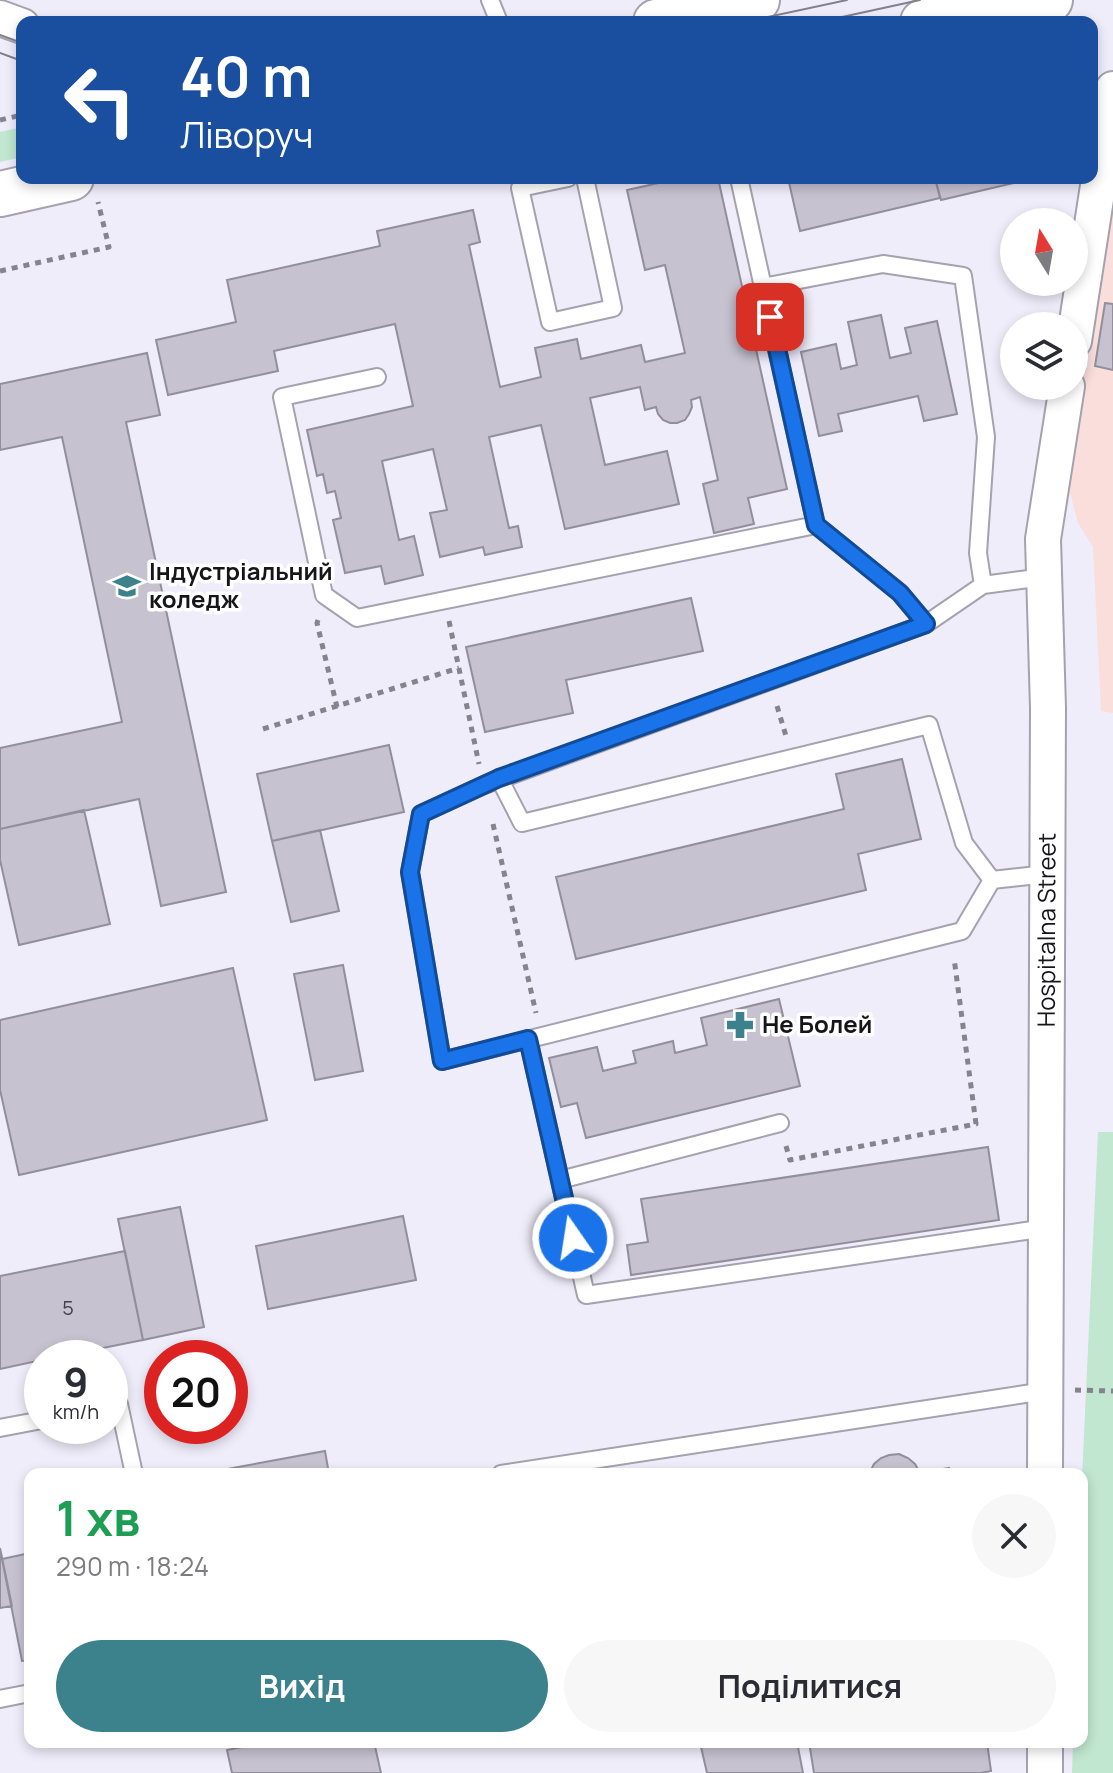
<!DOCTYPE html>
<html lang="uk">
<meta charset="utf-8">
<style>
body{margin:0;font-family:Manrope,sans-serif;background:#f7f7f7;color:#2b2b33;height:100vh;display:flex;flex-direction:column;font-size:30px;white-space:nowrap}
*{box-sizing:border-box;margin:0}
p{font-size:26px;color:#7c7c81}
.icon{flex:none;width:44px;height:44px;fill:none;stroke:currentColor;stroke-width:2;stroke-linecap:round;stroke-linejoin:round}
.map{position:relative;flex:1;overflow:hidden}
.sheet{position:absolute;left:24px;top:1468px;width:1064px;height:280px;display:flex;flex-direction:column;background:#fff;border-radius:16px;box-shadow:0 4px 12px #0003}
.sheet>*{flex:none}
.banner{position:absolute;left:16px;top:16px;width:1082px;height:168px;border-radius:16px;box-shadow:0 4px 12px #0003;background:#1a4fa0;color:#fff;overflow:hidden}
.needle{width:52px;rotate:349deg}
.controls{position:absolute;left:1000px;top:208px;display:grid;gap:16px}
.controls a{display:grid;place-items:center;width:88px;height:88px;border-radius:50%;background:#fff;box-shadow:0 4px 12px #0003;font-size:40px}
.speed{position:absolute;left:24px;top:1340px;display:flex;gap:16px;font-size:40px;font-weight:700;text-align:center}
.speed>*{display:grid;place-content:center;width:104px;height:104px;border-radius:50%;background:#fff;box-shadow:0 4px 12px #0003;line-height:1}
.speed small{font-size:20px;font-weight:400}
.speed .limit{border:12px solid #d22;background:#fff;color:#111}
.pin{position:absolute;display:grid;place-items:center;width:68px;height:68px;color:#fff;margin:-34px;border-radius:16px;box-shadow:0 4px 12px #0006}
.me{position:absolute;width:88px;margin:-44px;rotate:347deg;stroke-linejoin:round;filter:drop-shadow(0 0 6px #0008)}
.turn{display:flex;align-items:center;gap:28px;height:168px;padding:0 32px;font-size:36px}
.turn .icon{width:104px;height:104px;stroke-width:2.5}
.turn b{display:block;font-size:56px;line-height:68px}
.round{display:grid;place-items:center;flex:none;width:84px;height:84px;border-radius:42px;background:#f7f7f7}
.head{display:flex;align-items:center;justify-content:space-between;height:136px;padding:0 32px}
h1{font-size:48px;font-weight:700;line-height:60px;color:#1e9e55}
.primary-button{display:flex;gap:16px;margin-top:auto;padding:16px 32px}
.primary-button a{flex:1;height:92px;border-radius:48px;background:#3c828d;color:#fff;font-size:32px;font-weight:700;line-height:92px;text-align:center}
.primary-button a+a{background:#f7f7f7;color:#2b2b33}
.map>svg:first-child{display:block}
.industrial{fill:#f9dedc}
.green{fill:#c1e7d0}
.building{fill:#c6c2d0;stroke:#928f9c;stroke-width:2}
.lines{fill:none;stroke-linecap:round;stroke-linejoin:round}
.lane-casing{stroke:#a5a1ae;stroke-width:20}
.street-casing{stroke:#a5a1ae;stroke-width:38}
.highway-casing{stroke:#a5a1ae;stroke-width:48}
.path{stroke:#85838c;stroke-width:5;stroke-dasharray:6 6;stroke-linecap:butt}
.lane{stroke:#fff;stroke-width:16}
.street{stroke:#fff;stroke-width:34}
.highway{stroke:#fff;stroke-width:44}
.tram{stroke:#828089;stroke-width:2}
.route-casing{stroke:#114b97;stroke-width:20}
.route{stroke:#1a73e8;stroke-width:14}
.labels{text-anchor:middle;stroke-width:7;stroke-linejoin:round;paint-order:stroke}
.number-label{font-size:20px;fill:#424048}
.poi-label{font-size:24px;font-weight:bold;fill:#16151a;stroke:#fff;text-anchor:start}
.street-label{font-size:24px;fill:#16151a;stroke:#fff}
</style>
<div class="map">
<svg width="1113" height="1773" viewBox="0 0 1113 1773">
<rect width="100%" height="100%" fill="#f0edfb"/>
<!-- industrial -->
<path class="industrial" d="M1113 135V713L1101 711 1093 547 1078 523 1067 482 1064 458Z"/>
<!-- green -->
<path class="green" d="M22 127V157L0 162V132Z
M1098 1132H1113V1773H1072L1073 1742H1082V1478Z"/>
<!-- building -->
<path class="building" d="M681 178H718L787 489 748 498 754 524 714 533 703 484 718 480 700 397 691 400 692 407 689 414 685 420 677 423H670L663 420 658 414 656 407 645 410 640 387 590 398 605 465 667 451 679 504 565 529 541 425 489 437 509 528 518 526 522 547 485 555 483 547 440 557 430 513 447 510 433 449 382 461 399 540 414 536 423 575 385 584 381 566 345 573 333 520 341 518 335 491 327 493 323 474 317 476 307 430 413 406 395 324 274 351 278 371 168 395 156 340 236 322 227 280 380 246 377 231 473 210 480 242 469 245 500 387 541 377 535 348 577 339 581 359 641 345 645 362 685 353 665 265 645 270 627 190Z
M788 178H935L940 198 800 231Z
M935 178H1035L941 200Z
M1105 303 1113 304V370L1095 366Z
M881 315 890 358 911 353 905 328 937 321 957 414 924 421 918 396 838 414 842 431 819 436 801 352 836 344 841 369 857 365 848 322Z
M147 353 160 415 126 422 226 892 161 906 139 799 0 829V748L122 722 62 437 0 450V384Z
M691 598 703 651 566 680 573 713 485 732 466 647Z
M389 745 404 812 272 841 257 774Z
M902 759 921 839 858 854 866 890 576 959 556 877 844 809 836 774Z
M84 810 110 924 19 945 0 860V829Z
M320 830 339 911 291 922 272 841Z
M343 965 363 1071 315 1080 294 974Z
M233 968 267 1120 19 1175 0 1090V1020Z
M779 999 800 1086 586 1138 577 1103 561 1107 549 1058 597 1047 603 1071 636 1063 633 1051 673 1041 675 1053 707 1045 701 1018Z
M988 1147 999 1220 631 1275 627 1245 648 1242 641 1199Z
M180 1207 204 1327 143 1340 118 1219Z
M403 1216 416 1280 268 1309 256 1246Z
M125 1251 143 1340 53 1358H42V1360L0 1369V1276Z
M325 1451 329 1474H200Z
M899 1454 908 1458 915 1464 920 1473 949 1468 950 1474H869L874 1464 881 1458 889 1455Z
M0 1548 12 1606 0 1608Z
M30 1553V1660L22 1661 2 1559Z
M268 1742H374L381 1773H232L227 1750Z
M725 1742H797L803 1773H707L701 1747Z
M809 1742H987L991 1771 981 1773H814Z"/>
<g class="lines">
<!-- lane casing -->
<g class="lane-casing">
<path id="lane" d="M490 0 499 22
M568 178 520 188 550 322 613 308 585 178
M739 178 763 287 883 264 963 276 986 437 978 553 983 585
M763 287 816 525 900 593 926 624
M377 377 282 397 324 595 357 618 816 525
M1044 577 983 585 926 624 484 785 421 814 410 872 442 1061 962 931 992 880 1047 874
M499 778 522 823 929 725 964 843 992 880
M528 1039 586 1295 1046 1228
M560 1180 780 1123
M110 1406 119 1404 134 1474
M0 1428 42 1420
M501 1474 1045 1391
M0 1699 30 1693"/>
</g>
<!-- street casing -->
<g class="street-casing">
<g id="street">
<path d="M0 18 22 26"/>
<path d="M1074 341 1113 89"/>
<path id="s1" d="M1045 1474 1048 708 1043 539 1067 386"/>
<path d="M1045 1773V1742"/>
</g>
</g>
<!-- highway casing -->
<g class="highway-casing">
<path id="highway" d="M656 22 757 0
M923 22 1050 0
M0 194 71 178"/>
</g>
<!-- path -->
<path class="path" d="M0 120 22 115
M0 271 109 247 98 202
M318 620 317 623 337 707
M449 621 479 764
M777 706 786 736
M263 729 459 668
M493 824 536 1013
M786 1146 790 1160 976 1124 954 958
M1075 1390 1113 1391"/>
<!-- lane -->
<use href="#lane" class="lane"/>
<!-- street -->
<use href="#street" class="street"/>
<!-- highway -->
<use href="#highway" class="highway"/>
<!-- tram -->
<path class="tram" d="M745 22 847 0
M819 22 920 0
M0 35 22 43
M0 53 22 61"/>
</g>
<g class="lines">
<!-- route casing -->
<g class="route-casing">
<path id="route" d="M573 1238 528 1039 442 1061 410 872 421 814 499 778 926 624 900 593 816 525 770 317"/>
</g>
<!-- route -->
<use href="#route" class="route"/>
</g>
<!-- icons -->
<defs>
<g id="university-bare" transform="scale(2.16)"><path d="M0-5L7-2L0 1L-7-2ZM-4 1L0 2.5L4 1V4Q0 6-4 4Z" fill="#3c828d" stroke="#fff" stroke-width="2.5" paint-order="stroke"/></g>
<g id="pharmacy-bare" transform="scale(2.16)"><path d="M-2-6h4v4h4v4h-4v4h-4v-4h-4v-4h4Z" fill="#3c828d" stroke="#fff" stroke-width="2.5" paint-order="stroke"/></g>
</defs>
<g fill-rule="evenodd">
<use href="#university-bare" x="127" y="586"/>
<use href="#pharmacy-bare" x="740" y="1025"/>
</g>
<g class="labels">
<!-- number labels -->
<g class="number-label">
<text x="68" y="1315">5</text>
</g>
<!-- poi labels -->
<g class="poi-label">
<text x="149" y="580">Індустріальний<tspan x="149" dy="28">коледж</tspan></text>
<text x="762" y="1033">Не Болей</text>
</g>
<!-- street labels -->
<g class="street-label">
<text dy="8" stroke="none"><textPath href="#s1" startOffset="544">Hospitalna Street</textPath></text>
</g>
</g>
</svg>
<div class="controls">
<a><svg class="needle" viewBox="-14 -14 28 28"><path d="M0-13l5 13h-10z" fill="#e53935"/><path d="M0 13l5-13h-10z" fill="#7c7c81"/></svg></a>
<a><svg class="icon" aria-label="layers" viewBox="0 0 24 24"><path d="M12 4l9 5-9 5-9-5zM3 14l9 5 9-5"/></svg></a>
</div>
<div class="speed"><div>9<small>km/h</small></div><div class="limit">20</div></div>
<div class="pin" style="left:770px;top:317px;background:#d93025"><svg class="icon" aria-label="arrive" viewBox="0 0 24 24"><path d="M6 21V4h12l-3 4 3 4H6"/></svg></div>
<svg class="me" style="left:573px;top:1238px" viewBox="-20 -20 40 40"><circle r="17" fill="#1a73e8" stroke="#fff" stroke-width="3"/><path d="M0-11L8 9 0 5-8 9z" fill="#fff"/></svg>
<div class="banner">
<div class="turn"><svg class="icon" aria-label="left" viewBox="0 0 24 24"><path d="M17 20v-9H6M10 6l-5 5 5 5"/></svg><div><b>40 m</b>Ліворуч</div></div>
</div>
<section class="sheet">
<div class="head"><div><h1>1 хв</h1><p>290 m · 18:24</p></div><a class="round"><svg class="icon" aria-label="close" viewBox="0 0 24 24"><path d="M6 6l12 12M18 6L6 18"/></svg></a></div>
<div class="primary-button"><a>Вихід</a><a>Поділитися</a></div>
</section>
</div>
